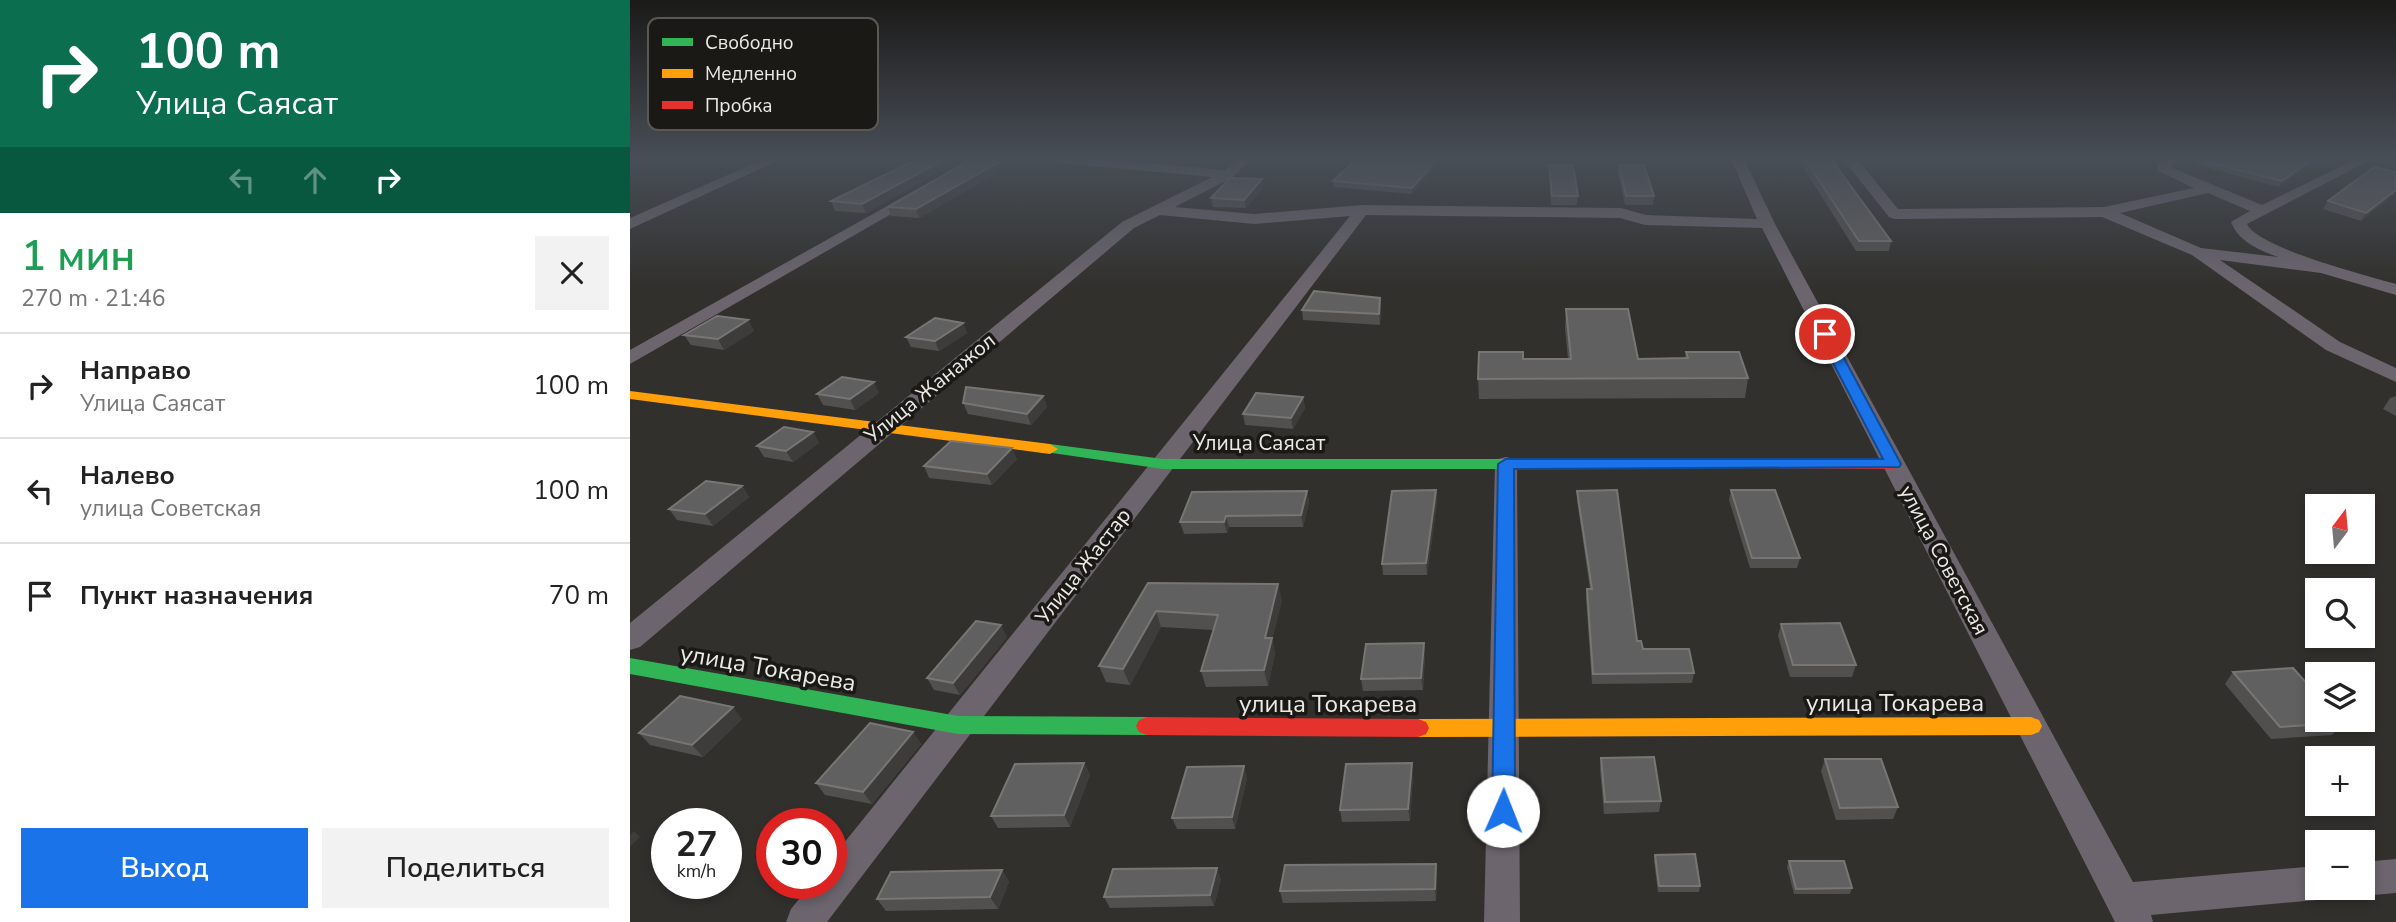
<!DOCTYPE html>
<html lang="ru">
<meta charset="utf-8">
<style>
body{margin:0;font-family:"Nunito Sans",sans-serif;background:#f2f2f2;color:#222;height:100vh;display:flex;flex-direction:column;font-size:26px;white-space:nowrap}
*{box-sizing:border-box;margin:0}
p{font-size:23px;color:#767676}
.icon{flex:none;width:38px;height:38px;fill:none;stroke:currentColor;stroke-width:2;stroke-linecap:round;stroke-linejoin:round}
.map{position:relative;flex:1;overflow:hidden}
.drawer{display:flex;flex-direction:column;background:#fff;width:630px}
.drawer>*{flex:none}
.banner{background:#0b6e4f;color:#fff;overflow:hidden}
.needle{width:46px;rotate:16deg}
.controls{position:absolute;left:1675px;top:494px;display:grid;gap:14px}
.controls a{display:grid;place-items:center;width:70px;height:70px;border-radius:0px;background:#fff;box-shadow:0 4px 10px #0003;font-size:35px}
.speed{position:absolute;left:21px;top:808px;display:flex;gap:14px;font-size:35px;font-weight:700;text-align:center}
.speed>*{display:grid;place-content:center;width:91px;height:91px;border-radius:50%;background:#fff;box-shadow:0 4px 10px #0003;line-height:1}
.speed small{font-size:18px;font-weight:400}
.speed .limit{border:10px solid #d22;background:#fff;color:#111}
.pin{position:absolute;display:grid;place-items:center;width:60px;height:60px;color:#fff;margin:-30px;border:4px solid #fff;border-radius:50%;box-shadow:0 2px 7px #0007}
.me{position:absolute;width:77px;margin:-38px;rotate:1deg;stroke-linejoin:round;filter:drop-shadow(0 0 5px #0008)}
.turn{display:flex;align-items:center;gap:24px;height:147px;padding:0 21px;font-size:32px}
.turn .icon{width:91px;height:91px;stroke-width:2.5}
.turn b{display:block;font-size:49px;line-height:60px}
.lanes{display:flex;align-items:center;height:66px;padding:0 21px;background:#0003;justify-content:center;gap:35px;direction:ltr}
.lanes .off{opacity:.35}
.round{display:grid;place-items:center;flex:none;width:74px;height:74px;border-radius:0px;background:#f2f2f2}
.summary{display:flex;align-items:center;justify-content:space-between;height:119px;padding:0 21px}
h1{font-size:42px;font-weight:600;line-height:52px;color:#1e9e55}
.primary-button{display:flex;gap:14px;margin-top:auto;padding:14px 21px}
.primary-button a{flex:1;height:80px;border-radius:0px;background:#1a73e8;color:#fff;font-size:28px;font-weight:600;line-height:80px;text-align:center}
.primary-button a+a{background:#f2f2f2;color:#222}
ul{padding:0;list-style:none}
li{display:flex;align-items:center;gap:21px;height:105px;padding:0 21px;border-top:2px solid #e0e0e0}
li div{flex:1}
li b{display:block;font-size:26px}
li em{font-style:normal}
main{display:flex;flex:1;min-height:0}
.map>svg:first-child{display:block}
.lines{fill:none;stroke-linecap:round;stroke-linejoin:round}
.street{fill:#6c656e;fill-rule:evenodd}
.fast{fill:#30b455;fill-rule:evenodd}
.slow{fill:#ff9f0a;fill-rule:evenodd}
.jam{fill:#e5322d;fill-rule:evenodd}
.wall{fill:#51504f}
.shaded-wall{fill:#3d3c3b}
.building{fill:#616060;stroke:#777675;stroke-width:2}
.route{fill:#1a73e8;stroke:#114b97;stroke-width:2}
.labels{text-anchor:middle;stroke-width:7;stroke-linejoin:round;paint-order:stroke}
.street-label{font-size:21px;fill:#ebeae6;stroke:#1a1916}
.near-street-label{font-size:24px;fill:#ebeae6;stroke:#1a1916}
.key{fill:#1a1916;stroke:#595854;stroke-width:2}
.key-label{font-size:19px;fill:#ebeae6}
</style>
<main>
<section class="drawer">
<div class="banner">
<div class="turn"><svg class="icon" aria-label="right" viewBox="0 0 24 24"><path d="M7 20v-9h11M14 6l5 5-5 5"/></svg><div><b>100 m</b>Улица Саясат</div></div>
<div class="lanes"><svg class="icon off" aria-label="left" viewBox="0 0 24 24"><path d="M17 20v-9H6M10 6l-5 5 5 5"/></svg><svg class="icon off" aria-label="ahead" viewBox="0 0 24 24"><path d="M12 20V5M6 11l6-6 6 6"/></svg><svg class="icon" aria-label="right" viewBox="0 0 24 24"><path d="M7 20v-9h11M14 6l5 5-5 5"/></svg></div>
</div>
<div class="summary"><div><h1>1 мин</h1><p>270 m · 21:46</p></div><a class="round"><svg class="icon" aria-label="close" viewBox="0 0 24 24"><path d="M6 6l12 12M18 6L6 18"/></svg></a></div>
<ul>
<li><svg class="icon" aria-label="right" viewBox="0 0 24 24"><path d="M7 20v-9h11M14 6l5 5-5 5"/></svg><div><b>Направо</b><p>Улица Саясат</p></div><em>100 m</em></li>
<li><svg class="icon" aria-label="left" viewBox="0 0 24 24"><path d="M17 20v-9H6M10 6l-5 5 5 5"/></svg><div><b>Налево</b><p>улица Советская</p></div><em>100 m</em></li>
<li><svg class="icon" aria-label="arrive" viewBox="0 0 24 24"><path d="M6 21V4h12l-3 4 3 4H6"/></svg><div><b>Пункт назначения</b></div><em>70 m</em></li>
</ul>
<div class="primary-button"><a>Выход</a><a>Поделиться</a></div>
</section>
<div class="map">
<svg width="1766" height="922" viewBox="0 0 1766 922">
<rect width="100%" height="100%" fill="#31302d"/>
<g class="lines">
<!-- street -->
<path class="street" d="M134 159H151L0 229V218Z
M422 159H471L595 170 607 159H621L603 177 545 207 624 214 732 205 991 208 1016 215 1127 219 1101 159H1114L1145 224 1503 882 1687 866V887H1703L1700 895 1687 900 1521 915 1523 922H1485L1132 228 1015 225 990 218 736 215 197 922H156L161 909 181 884H201V859L720 216 624 224 530 215 504 228 10 647 0 650V623L492 222 582 177 429 163Z
M1213 159H1227L1268 209 1474 207 1564 188 1528 171 1527 164 1534 159H1549L1540 167 1632 205 1726 159H1742L1617 224C1628 248 1738 276 1766 284V295L1691 273 1590 260 1710 342 1766 368V382L1696 350 1562 255 1472 217 1264 219 1259 217ZM1578 193 1620 211 1601 222C1609 242 1629 250 1648 257L1571 248 1490 213Z
M284 191 291 195 289 198 0 364V350Z
M876 457 884 459 887 464 890 922H854L865 464 868 459Z
M1766 859V893L1732 896 1719 891 1718 887H1732V862Z"/>
<!-- fast -->
<path class="fast" d="M420 444 533 459H985L993 464 985 469H533L415 452 412 449 415 446Z
M0 658 328 716 517 717 525 720 528 726 525 732 517 735 328 734 0 674Z"/>
<!-- slow -->
<path class="slow" d="M0 391 420 444 428 449 420 454 0 399Z
M1401 717 1409 720 1412 726 1409 732 1401 735 788 737 780 734 777 728 780 722 788 719Z"/>
<!-- jam -->
<path class="jam" d="M985 459H1263L1271 464 1263 469 979 467 977 464Z
M517 717 788 719 796 722 799 728 796 734 788 737 517 735 509 732 506 726 509 720Z"/>
</g>
<!-- wall -->
<path class="wall" d="M315 159 318 167 236 213 205 211 201 201Z
M726 159H807L799 174 782 194 704 187 703 181Z
M1168 159H1201L1261 241 1259 251H1226Z
M1559 159H1688L1649 187 1559 163Z
M919 165 948 196 947 205H921Z
M989 165 1024 196 1023 205H995L988 174Z
M372 170 289 218 261 216 258 207Z
M1766 172 1731 221 1693 209 1698 201Z
M633 188 616 208 583 207 581 198Z
M751 308 750 325 673 320 672 310Z
M936 309 1008 359 1055 358 1056 352 1118 378 1115 398 849 399 848 379 893 359H938L935 328Z
M118 320 124 331 94 350 61 345 54 335Z
M333 323 337 333 309 351 281 347 276 337Z
M249 393 225 410 193 405 187 394Z
M413 396 417 407 401 425 338 414 333 403Z
M1766 396V416L1753 409 1760 398Z
M673 397 675 408 663 429 615 425 613 414Z
M183 432 189 443 163 462 134 457 127 446Z
M387 459 362 485 299 478 294 466Z
M112 486 119 497 83 526 47 520 39 509Z
M806 490 807 502 797 575H753L752 564Z
M1101 490 1170 558 1167 568H1120L1099 500Z
M677 491 679 502 673 527H599L597 533 554 534 550 522Z
M947 491 1007 641 1013 649 1064 673 1062 683 962 684 956 598 957 589H960L947 500Z
M518 583 652 600 642 640 645 653 638 686 576 687 571 671 583 630 531 627 500 685 476 682 469 666Z
M1151 624 1226 665 1222 677H1160L1148 636Z
M377 637 330 695 304 690 297 678Z
M794 643 795 655 793 690 733 691 731 679Z
M1603 672 1713 723 1702 735 1641 739 1595 684Z
M112 719 73 757 20 745 9 733Z
M283 732 291 744 242 804 195 795 186 783Z
M971 758 1031 801 1029 812 974 814 970 769Z
M1195 759 1268 807 1263 819 1206 820 1191 771Z
M454 763 460 775 440 827 368 828 361 816Z
M783 775 780 821 712 822 710 810Z
M617 778 605 829H547L542 818Z
M1025 855 1070 886 1069 892H1028L1024 861Z
M1159 861 1222 888 1220 894H1164L1157 867Z
M806 864 807 875 806 901 653 903 650 891Z
M372 870 379 882 368 909 256 911 247 899Z
M591 879 584 906 480 908 474 897Z"/>
<!-- shaded-wall -->
<path class="shaded-wall" d="M315 159 318 167 236 213 232 204Z
M804 159H807L799 174 782 194V188Z
M1683 159H1688L1649 187 1652 181Z
M369 162 372 170 289 218 286 209Z
M632 179 633 188 616 208 614 200Z
M1766 190V194L1731 221 1736 213Z
M750 298 751 308 750 325 749 314Z
M118 320 124 331 94 350 88 339Z
M333 323 337 333 309 351 305 341Z
M244 382 249 393 225 410 220 399Z
M413 396 417 407 401 425 397 414Z
M673 397 675 408 663 429 661 418Z
M183 432 189 443 163 462 156 451Z
M382 448 387 459 362 485 357 474Z
M112 486 119 497 83 526 75 514Z
M806 490 807 502 797 575 796 563Z
M677 491 679 502 673 527 671 515Z
M596 516 599 527 597 533 594 522Z
M648 584 652 600 642 640 645 653 638 686 634 670 635 638Z
M526 611 531 627 500 685 493 669Z
M371 625 377 637 330 695 323 683Z
M794 643 795 655 793 690 791 678Z
M103 707 112 719 73 757 62 745Z
M283 732 291 744 242 804 233 792Z
M454 763 460 775 440 827 434 815Z
M782 763 783 775 780 821 778 809Z
M614 766 617 778 605 829 602 817Z
M4 831 10 837 0 847V835Z
M806 864 807 875 806 901 805 889Z
M587 868 591 879 584 906 580 895Z
M372 870 379 882 368 909 360 897Z"/>
<!-- building -->
<path class="building" d="M287 159H315L232 204 201 201Z
M726 159H804L799 169 782 188 703 181Z
M1175 159H1201L1261 241H1229Z
M1564 159H1683L1652 181Z
M340 160 369 162 286 209 258 207Z
M919 165H943L948 196H922Z
M989 165H1014L1024 196H996Z
M1744 167 1766 172V190L1736 213 1698 201Z
M600 178 632 179 614 200 581 198Z
M684 291 750 298 749 314 672 310Z
M936 309H998L1008 359 1058 358 1056 352H1109L1118 378 848 379 849 352H893V359H941Z
M87 316 118 320 88 339 54 335Z
M305 318 333 323 305 341 276 337Z
M212 377 244 382 220 399 187 394Z
M336 387 413 396 397 414 333 403Z
M626 393 673 397 661 418 613 414Z
M154 427 183 432 156 451 127 446Z
M321 441 382 448 357 474 294 466Z
M76 481 112 486 75 514 39 509Z
M806 490 796 563 752 564 762 491Z
M987 490 1007 641H1011L1013 649H1059L1064 673 963 674 957 589H962L947 491Z
M1101 490H1145L1170 558H1122Z
M677 491 671 515 596 516 594 522H550L562 492Z
M518 583 648 584 635 638H642L634 670 571 671 588 615 526 611 493 669 469 666Z
M346 621 371 625 323 683 297 678Z
M1210 623 1226 665H1163L1151 624Z
M794 643 791 678 731 679 736 644Z
M1663 668 1687 695V719H1709L1713 723 1650 727 1603 672Z
M50 696 103 707 62 745 9 733Z
M240 723 283 732 233 792 186 783Z
M1024 757 1031 801 975 802 971 758Z
M1195 759H1251L1268 807 1210 808Z
M454 763 434 815 361 816 385 764Z
M782 763 778 809 710 810 716 764Z
M614 766 602 817 542 818 557 767Z
M1065 854 1070 886H1029L1025 855Z
M1159 861H1214L1222 888 1166 889Z
M806 864 805 889 650 891 655 865Z
M587 868 580 895 474 897 483 869Z
M372 870 360 897 247 899 261 872Z"/>
<!-- sky -->
<linearGradient id="sky" x2="0" y2="1"><stop stop-color="#1b1a19"/><stop offset="0.55" stop-color="#484e57"/><stop offset="1" stop-color="#484e57" stop-opacity="0"/></linearGradient>
<rect width="1766" height="288" fill="url(#sky)"/>
<!-- route -->
<path class="route" d="M1190 331 1201 334 1271 464 1269 467 884 469 885 811 882 819 873 822 865 819 862 811 868 464 876 459H1253L1188 334Z"/>
<g class="labels">
<!-- street labels -->
<g class="street-label">
<text transform="translate(300 388) rotate(-39)" y="7">Улица Жанажол</text>
<text x="629" y="450">Улица Саясат</text>
<text transform="translate(1314 560) rotate(62)" y="7">улица Советская</text>
<text transform="translate(453 566) rotate(-52)" y="7">Улица Жастар</text>
</g>
<!-- near-street labels -->
<g class="near-street-label">
<text transform="translate(138 668) rotate(10)" y="8">улица Токарева</text>
<text x="1265" y="711">улица Токарева</text>
<text x="698" y="712">улица Токарева</text>
</g>
</g>
<!-- legend -->
<rect x="18" y="18" width="230" height="112" rx="10" class="key"/>
<rect x="32" y="38" width="31" height="8" fill="#30b455"/>
<rect x="32" y="69" width="31" height="9" fill="#ff9f0a"/>
<rect x="32" y="101" width="31" height="8" fill="#e5322d"/>
<g class="key-label">
<text x="75" y="49">Свободно</text>
<text x="75" y="80">Медленно</text>
<text x="75" y="112">Пробка</text>
</g>
</svg>
<div class="controls">
<a><svg class="needle" viewBox="-14 -14 28 28"><path d="M0-13l5 13h-10z" fill="#e53935"/><path d="M0 13l5-13h-10z" fill="#767676"/></svg></a>
<a><svg class="icon" aria-label="search" viewBox="0 0 24 24"><circle cx="10" cy="10" r="6"/><path d="M15 15l6 6"/></svg></a>
<a><svg class="icon" aria-label="layers" viewBox="0 0 24 24"><path d="M12 4l9 5-9 5-9-5zM3 14l9 5 9-5"/></svg></a>
<a>+</a>
<a>−</a>
</div>
<div class="speed"><div>27<small>km/h</small></div><div class="limit">30</div></div>
<div class="pin" style="left:1195px;top:334px;background:#d93025"><svg class="icon" aria-label="arrive" viewBox="0 0 24 24"><path d="M6 21V4h12l-3 4 3 4H6"/></svg></div>
<svg class="me" style="left:873px;top:811px" viewBox="-20 -20 40 40"><circle r="19" fill="#fff"/><path d="M0-13L10 11 0 6-10 11z" fill="#1a73e8"/></svg>
</div>
</main>
